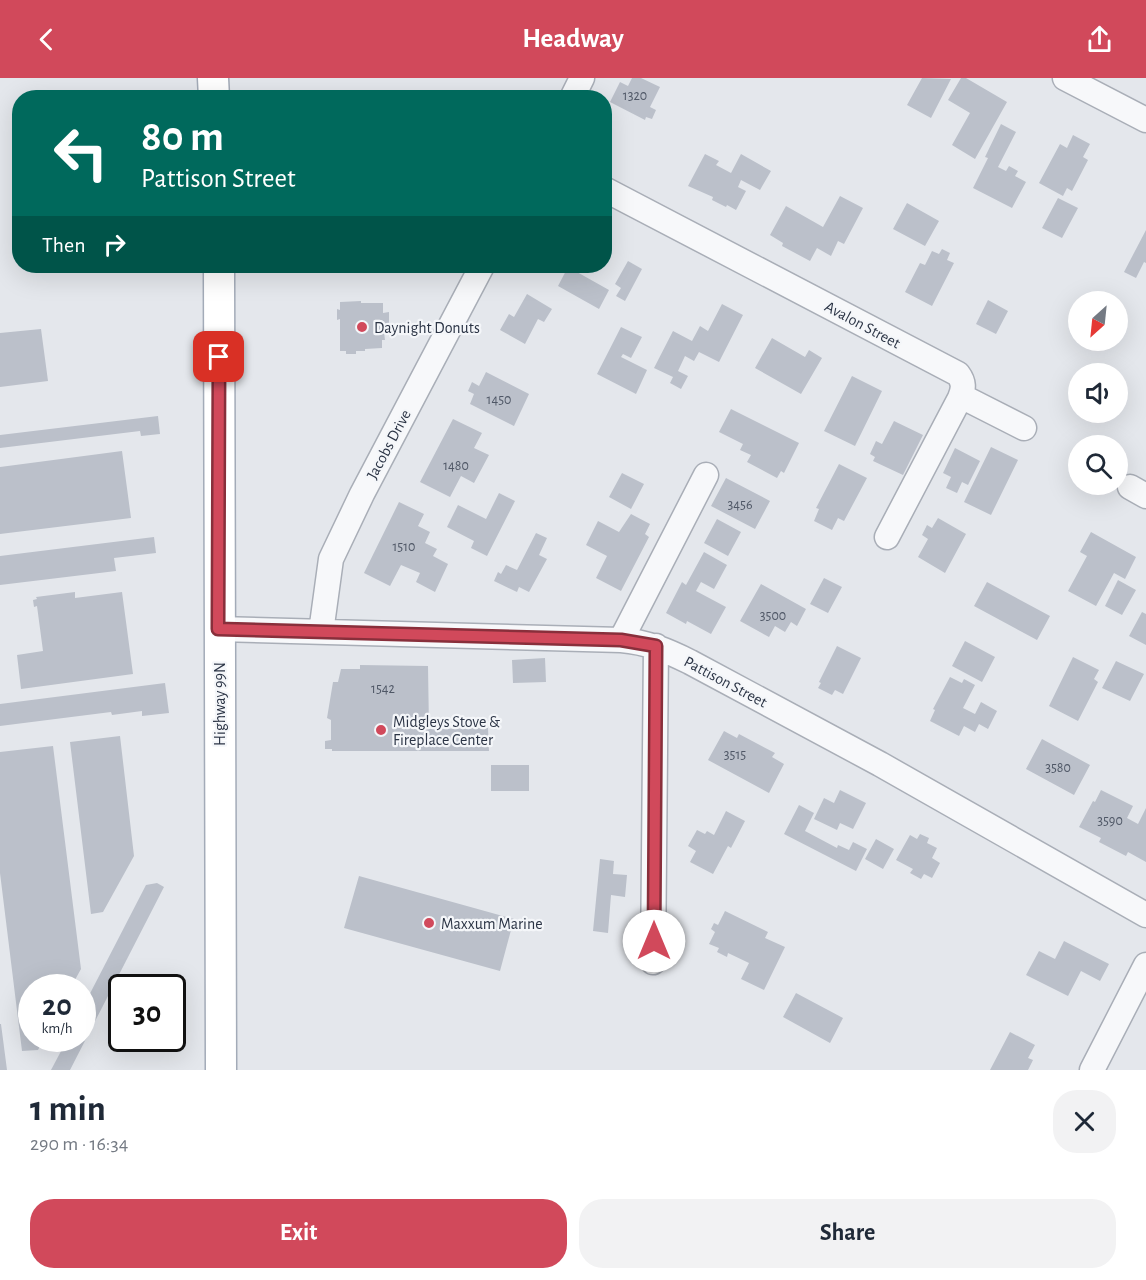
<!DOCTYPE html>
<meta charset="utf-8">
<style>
body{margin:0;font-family:"Alegreya Sans",sans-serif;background:#f2f2f3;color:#1f2937;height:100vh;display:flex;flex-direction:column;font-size:22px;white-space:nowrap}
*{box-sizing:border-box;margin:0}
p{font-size:20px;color:#747a83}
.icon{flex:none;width:33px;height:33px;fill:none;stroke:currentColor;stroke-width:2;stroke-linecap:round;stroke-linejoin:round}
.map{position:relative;height:992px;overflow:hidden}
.side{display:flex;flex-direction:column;background:#fff;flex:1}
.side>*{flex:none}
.hud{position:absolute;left:12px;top:12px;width:600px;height:183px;border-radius:24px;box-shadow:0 6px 24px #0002;background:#00695c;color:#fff;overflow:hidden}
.needle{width:39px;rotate:207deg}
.controls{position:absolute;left:1068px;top:213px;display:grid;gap:12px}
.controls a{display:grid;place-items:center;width:60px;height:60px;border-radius:50%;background:#fff;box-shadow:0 6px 24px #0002;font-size:30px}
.speed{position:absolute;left:18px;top:896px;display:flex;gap:12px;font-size:30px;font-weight:700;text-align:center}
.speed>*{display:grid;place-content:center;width:78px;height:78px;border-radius:50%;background:#fff;box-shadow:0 6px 24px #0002;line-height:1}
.speed small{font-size:15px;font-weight:400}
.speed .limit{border:3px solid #111;border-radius:9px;background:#fff;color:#111}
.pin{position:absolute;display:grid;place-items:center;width:51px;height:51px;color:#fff;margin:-26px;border-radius:12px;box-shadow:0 3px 9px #0006}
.me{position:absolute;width:66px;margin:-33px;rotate:0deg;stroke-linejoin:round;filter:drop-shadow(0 0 4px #0008)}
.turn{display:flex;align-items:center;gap:21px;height:126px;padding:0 30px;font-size:27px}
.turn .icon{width:78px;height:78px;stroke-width:2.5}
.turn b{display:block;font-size:42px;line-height:51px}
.then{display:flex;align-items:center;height:57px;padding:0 30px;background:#0003;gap:12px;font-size:22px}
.round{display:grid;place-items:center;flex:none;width:63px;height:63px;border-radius:24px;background:#f2f2f3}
.overview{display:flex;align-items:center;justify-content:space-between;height:102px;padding:0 30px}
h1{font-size:36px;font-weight:700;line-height:45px}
.primary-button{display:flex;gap:12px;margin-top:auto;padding:12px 30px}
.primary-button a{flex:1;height:69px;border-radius:24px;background:#d1495b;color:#fff;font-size:24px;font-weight:700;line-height:69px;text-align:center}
.primary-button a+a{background:#f2f2f3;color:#1f2937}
header{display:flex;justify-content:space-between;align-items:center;height:78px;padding:0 30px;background:#d1495b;color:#fff;font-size:27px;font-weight:700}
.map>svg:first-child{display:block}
.building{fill:#bbc0ca}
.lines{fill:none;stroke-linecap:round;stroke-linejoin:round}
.minor-casing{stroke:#a9aeb7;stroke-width:27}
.major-casing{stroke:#a3abb8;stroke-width:33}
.minor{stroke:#f7f8fa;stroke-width:24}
.major{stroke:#fff;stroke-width:30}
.route-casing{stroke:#882f3b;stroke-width:15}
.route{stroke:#d1495b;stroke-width:10}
.poi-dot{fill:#d1495b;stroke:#f4f6f9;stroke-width:2}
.labels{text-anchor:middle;stroke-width:4.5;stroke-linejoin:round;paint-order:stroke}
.number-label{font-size:14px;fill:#4f5766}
.street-label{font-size:16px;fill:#2b3445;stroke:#f4f6f9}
.poi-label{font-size:16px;fill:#2b3445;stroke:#f4f6f9;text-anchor:start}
</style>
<header><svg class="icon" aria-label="back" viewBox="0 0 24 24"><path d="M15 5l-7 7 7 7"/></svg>Headway<svg class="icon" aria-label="share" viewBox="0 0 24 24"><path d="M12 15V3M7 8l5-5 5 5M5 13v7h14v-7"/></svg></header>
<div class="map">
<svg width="1146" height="992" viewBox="0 0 1146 992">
<rect width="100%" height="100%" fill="#e4e7ec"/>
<!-- building -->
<path class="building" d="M632 0H641L660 9 650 29 656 32 652 41 646 39 645 42 610 24 620 4 628 8Z
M922 0 951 1 931 40 907 27Z
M961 0H966L1007 24 975 81 952 67 970 35 948 22Z
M1001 46 1016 54 998 89 1006 93 1009 88 1018 93 1015 98 1026 104 1012 130 973 110 988 80 985 79Z
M1073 57 1090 66 1083 79 1088 82 1072 113 1067 110 1063 118 1039 105 1060 66 1067 70Z
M705 76 719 83 716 87 731 95 741 76 771 93 760 112 741 102 738 109 746 113 736 132 727 127 726 129 712 122 713 119 688 108Z
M840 118 863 130 844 166 838 163 831 178 817 170 810 183 782 168 783 165 770 157 786 128 823 149Z
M1058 120 1078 130 1062 160 1042 150Z
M907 125 939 143 925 168 893 151Z
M1146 152V185L1144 184 1136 200 1124 194Z
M942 171 950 175 947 182 954 185 932 228 905 214 920 185 925 187 932 173 939 176Z
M628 183 642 191 625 223 616 218 621 210 615 206Z
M568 189 609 212 599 231 558 208Z
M527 216 552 231 544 244 538 241 525 266 500 252 509 236 514 239Z
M988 222 1008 233 996 256 976 246Z
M361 223V225H383V235L389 234V246H383L385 262H382V270L365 271V273H356V276H346V273H340V241L337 242V231L340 232V224Z
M722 226 743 237 719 284 699 274 694 283 685 278 678 293 688 298 681 311 670 305 673 299 654 290 673 253 692 263 700 248 708 253Z
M621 249 642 259 631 280 623 276 621 279 647 292 636 316 597 296Z
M41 251 48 303 0 309V255Z
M772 260 805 279 809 272 822 280 801 316 755 290Z
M486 294 529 316 514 348 470 326 474 316 468 313 472 304 479 308Z
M852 298 882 313 855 368 824 353Z
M731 331 799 365 784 395 781 393 777 400 747 384 751 377 740 372 743 366 719 354Z
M158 338 160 356 141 358 140 353 0 370V357Z
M453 341 482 355 474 370 489 377 474 405 461 398 450 419 420 404Z
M894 343 923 357 903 397 873 383 875 379 870 376 876 363 882 366Z
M991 369 1018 382 991 437 964 424Z
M955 370 980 383 968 407 962 404 957 415 946 410 951 399 943 395Z
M122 373 131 440 0 456V389Z
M839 386 867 400 844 443 838 440 832 452 814 443 819 431 816 430Z
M622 395 644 406 631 431 609 419Z
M726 400 770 423 755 451 711 428Z
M499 415 515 423 487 478 471 470 474 463 447 449 458 427 486 441Z
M399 424 424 436 418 448 430 454 425 465 437 471 433 478 448 486 435 514 416 504 420 495 401 487 390 508 364 495Z
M631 436 650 446 645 456 649 459 621 513 596 500 607 478 586 467 598 443 619 454Z
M938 440 966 456 945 495 918 479 928 461 922 457 927 447 932 450Z
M717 441 741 454 728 478 704 465Z
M1091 454 1136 479 1125 501 1114 495 1096 528 1068 513 1087 478 1080 474Z
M536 455 547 460 539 477 547 481 529 514 519 509 517 514 494 503 498 494 501 496 506 487 517 492Z
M154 459 156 475 114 480 116 493 0 507V478Z
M704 474 727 487 714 511 701 504 696 513 726 529 711 556 687 543 686 546 666 535 682 504 686 507Z
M824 500 842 509 828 535 810 526Z
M1118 502 1136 512 1122 537 1105 528Z
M987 504 1050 538 1037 562 974 528Z
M761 506 806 531 797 548 791 544 785 554 775 548 769 559 740 543Z
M75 514V520L122 514 133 596 21 611 17 577 43 573 37 528 34 529 33 522 37 521 36 519Z
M1142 534 1146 536V567L1129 558Z
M965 563 995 579 982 604 952 588Z
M837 568 861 580 843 616 835 612 832 617 818 610 821 605 819 604Z
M1073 579 1099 592 1094 601 1098 604 1078 643 1049 628Z
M545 580 546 604 513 605 512 582Z
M1116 583 1144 596 1130 623 1102 610Z
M360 587 428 588 429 651 488 650 489 673H332V671H325V663L331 662V642L327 640 333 604H338L341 591H360Z
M950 599 962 605 964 601 975 607 963 630 975 636 981 624 997 633 988 651 979 646 975 654 964 648 959 658 930 643 935 632 933 631Z
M165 605 169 635 142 638V633L112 637 111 634 0 648V626Z
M724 653 737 660 739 656 775 675 772 679 784 686 769 715 708 682Z
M120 658 134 778 103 834 91 836 70 664Z
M1042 661 1090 687 1074 717 1026 691Z
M53 668 81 891 71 909H32V960H44L38 972 22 973 0 795V674Z
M491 687H529V713H491Z
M840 712 866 725 853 751 840 745 837 752 814 741 824 720 834 725Z
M1101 712 1133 728 1127 740 1138 746 1146 730V784L1128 774 1126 778 1099 764 1101 760 1079 749 1093 723 1095 724Z
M799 727 814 735 805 753 837 770 838 767 849 772 853 764 867 771 856 793 784 756Z
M726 733 745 743 731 770 728 768 713 796 690 784 696 773 688 768 697 752 705 756 707 753 714 757Z
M920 756 929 760 927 765 937 770 932 780 940 785 932 800 924 796 921 801 910 795 913 791 896 782 910 757 917 761Z
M876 761 894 771 883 791 865 781Z
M600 781 614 783 613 796 627 797 625 819 611 817 608 855 593 853Z
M359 798 514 841 500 893 344 850Z
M157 805 164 809 70 992H51L68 960H82V931L146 807Z
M725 833 768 854 765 860 785 869 764 912 741 901 749 885 728 875 727 879 717 874 719 870 709 866 715 854 711 851 714 845 718 847Z
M1064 863 1109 886 1100 903 1081 893 1068 918 1026 897 1039 873 1055 881Z
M796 915 843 940 830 965 783 939Z
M0 946H1L7 992H0Z
M1010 954 1035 967 1028 980 1033 982 1028 992H990Z"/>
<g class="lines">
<!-- minor casing -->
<g class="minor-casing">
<path id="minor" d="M1065 0 1146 42
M572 20 582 0
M604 111 958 296C964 304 964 310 960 320L887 459
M961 318 1024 350
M1130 409 1146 418
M218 551 621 562C647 564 668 573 690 584L880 686 1146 837
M321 554 331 481 362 416 482 188
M621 562 706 397
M653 884 656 568
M1092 992 1146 887"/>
</g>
<!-- major casing -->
<g class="major-casing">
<path id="major" d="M213 0 214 20
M219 188 221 992"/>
</g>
<!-- minor -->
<use href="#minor" class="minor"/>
<!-- major -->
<use href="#major" class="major"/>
</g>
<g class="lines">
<!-- route casing -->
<g class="route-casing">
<path id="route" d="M219 279 218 551 621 562 656 568 654 863"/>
</g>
<!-- route -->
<use href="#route" class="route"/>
</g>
<!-- markers -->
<g class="poi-dot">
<circle cx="362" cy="249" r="6"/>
<circle cx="381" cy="652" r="6"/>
<circle cx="429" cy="845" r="6"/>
</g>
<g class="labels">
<!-- number labels -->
<g class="number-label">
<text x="635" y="22">1320</text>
<text x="499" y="326">1450</text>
<text x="456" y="392">1480</text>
<text x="740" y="431">3456</text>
<text x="404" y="473">1510</text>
<text x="773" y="542">3500</text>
<text x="383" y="615">1542</text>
<text x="735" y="681">3515</text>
<text x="1058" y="694">3580</text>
<text x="1110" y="747">3590</text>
</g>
<!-- street labels -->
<g class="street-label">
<text transform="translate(863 246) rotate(28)" y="6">Avalon Street</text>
<text transform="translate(388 366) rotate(-62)" y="6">Jacobs Drive</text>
<text transform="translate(726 603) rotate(28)" y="6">Pattison Street</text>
<text transform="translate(219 626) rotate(-90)" y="6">Highway 99N</text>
</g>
<!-- poi labels -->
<g class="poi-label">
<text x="374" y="255">Daynight Donuts</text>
<text x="393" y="649">Midgleys Stove &amp;<tspan x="393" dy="18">Fireplace Center</tspan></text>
<text x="441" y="851">Maxxum Marine</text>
</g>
</g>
</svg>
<div class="controls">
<a><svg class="needle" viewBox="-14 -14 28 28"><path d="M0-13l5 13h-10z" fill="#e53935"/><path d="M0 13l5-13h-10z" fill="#747a83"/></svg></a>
<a><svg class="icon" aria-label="sound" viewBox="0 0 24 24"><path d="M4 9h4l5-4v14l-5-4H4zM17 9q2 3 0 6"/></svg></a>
<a><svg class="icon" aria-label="search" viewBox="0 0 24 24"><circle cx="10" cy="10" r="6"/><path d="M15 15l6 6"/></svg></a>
</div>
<div class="speed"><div>20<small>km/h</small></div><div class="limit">30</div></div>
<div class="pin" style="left:219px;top:279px;background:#d93025"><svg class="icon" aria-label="arrive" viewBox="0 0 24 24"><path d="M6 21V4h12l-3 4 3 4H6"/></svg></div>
<svg class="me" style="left:654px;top:863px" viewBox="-20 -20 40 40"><circle r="19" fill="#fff"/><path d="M0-13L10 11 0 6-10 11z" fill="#d1495b"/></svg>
<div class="hud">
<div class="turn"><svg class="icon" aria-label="left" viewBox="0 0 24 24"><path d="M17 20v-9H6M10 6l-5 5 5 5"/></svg><div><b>80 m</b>Pattison Street</div></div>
<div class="then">Then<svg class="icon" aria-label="right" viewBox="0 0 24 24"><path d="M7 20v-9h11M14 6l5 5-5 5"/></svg></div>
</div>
</div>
<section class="side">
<div class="overview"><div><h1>1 min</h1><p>290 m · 16:34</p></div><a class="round"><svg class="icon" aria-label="close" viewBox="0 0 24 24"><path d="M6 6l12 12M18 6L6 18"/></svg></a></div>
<div class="primary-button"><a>Exit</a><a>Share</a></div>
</section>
